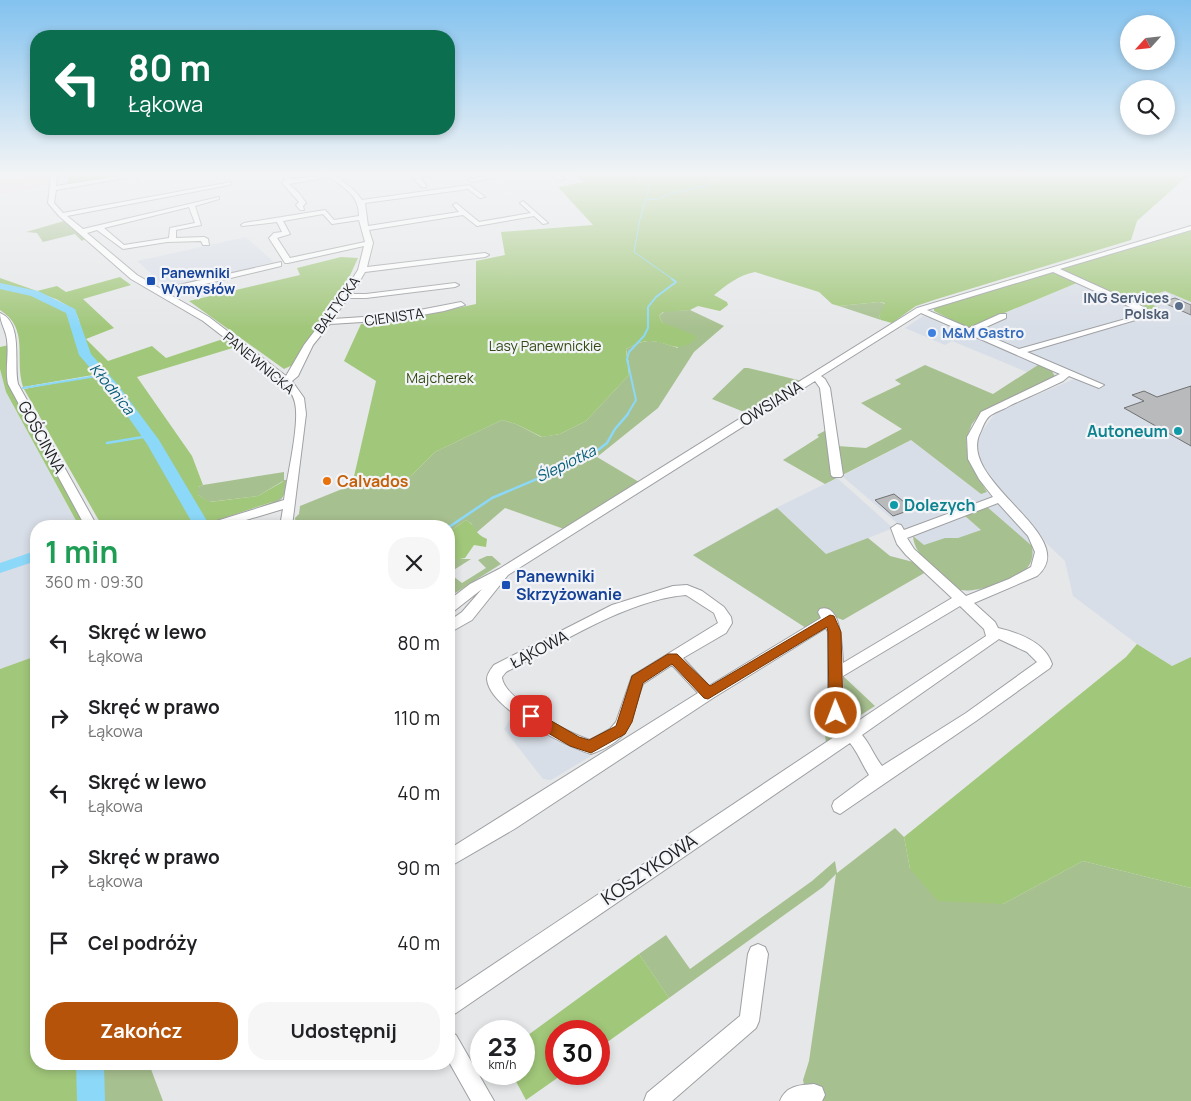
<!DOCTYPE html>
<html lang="pl">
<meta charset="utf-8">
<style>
body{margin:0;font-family:Manrope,sans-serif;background:#f6f6f6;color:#202124;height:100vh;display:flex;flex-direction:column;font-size:19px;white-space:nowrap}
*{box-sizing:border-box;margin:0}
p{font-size:16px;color:#757577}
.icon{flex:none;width:28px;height:28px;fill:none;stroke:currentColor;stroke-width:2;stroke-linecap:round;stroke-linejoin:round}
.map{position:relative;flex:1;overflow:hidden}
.side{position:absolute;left:30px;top:520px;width:425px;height:550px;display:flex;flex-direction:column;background:#fff;border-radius:20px;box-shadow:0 2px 8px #0003}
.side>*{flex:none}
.guide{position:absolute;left:30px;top:30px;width:425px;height:105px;border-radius:20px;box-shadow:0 2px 8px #0003;background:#0b6e4f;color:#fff;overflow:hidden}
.needle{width:32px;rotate:243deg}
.tools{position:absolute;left:1120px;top:15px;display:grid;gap:10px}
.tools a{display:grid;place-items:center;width:55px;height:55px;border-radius:50%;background:#fff;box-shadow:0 2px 8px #0003;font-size:25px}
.speed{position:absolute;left:470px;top:1020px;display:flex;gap:10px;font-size:25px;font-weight:700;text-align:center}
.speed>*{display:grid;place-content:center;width:65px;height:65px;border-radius:50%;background:#fff;box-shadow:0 2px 8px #0003;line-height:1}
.speed small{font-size:12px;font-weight:400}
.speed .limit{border:8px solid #d22;background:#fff;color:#111}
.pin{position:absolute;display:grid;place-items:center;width:42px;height:42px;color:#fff;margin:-21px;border-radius:10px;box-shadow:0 2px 8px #0006}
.me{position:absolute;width:55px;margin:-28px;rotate:359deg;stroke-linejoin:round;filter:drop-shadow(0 0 4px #0008)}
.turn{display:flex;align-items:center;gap:18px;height:105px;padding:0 15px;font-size:22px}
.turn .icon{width:65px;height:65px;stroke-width:2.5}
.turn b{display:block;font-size:35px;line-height:42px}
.round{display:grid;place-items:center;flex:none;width:52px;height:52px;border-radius:20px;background:#f6f6f6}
.overview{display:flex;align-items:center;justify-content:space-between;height:85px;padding:0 15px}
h1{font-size:30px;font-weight:700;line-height:38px;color:#1e9e55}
.action{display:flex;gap:10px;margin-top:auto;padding:10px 15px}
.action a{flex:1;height:58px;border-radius:20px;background:#b45309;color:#fff;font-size:20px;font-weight:700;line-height:58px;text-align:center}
.action a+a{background:#f6f6f6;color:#202124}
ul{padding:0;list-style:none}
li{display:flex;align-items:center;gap:15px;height:75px;padding:0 15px}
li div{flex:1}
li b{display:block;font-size:19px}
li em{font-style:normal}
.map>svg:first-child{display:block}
.commercial{fill:#efd5dd}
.built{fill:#d8dee7}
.green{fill:#a7c08f}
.forest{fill:#a1c77a}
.water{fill:#8cd8f9}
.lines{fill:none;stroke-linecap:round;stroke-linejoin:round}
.stream-far2{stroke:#8cd8f9;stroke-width:1}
.stream-far1{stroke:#8cd8f9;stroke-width:2}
.stream{stroke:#8cd8f9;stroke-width:2.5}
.river{fill:#8cd8f9;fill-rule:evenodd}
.building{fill:#b8babc;stroke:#707173}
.minor-casing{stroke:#9fa0a3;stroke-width:2}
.minor{fill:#fff;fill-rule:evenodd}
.route{fill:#b45309;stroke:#753606}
.transit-dot{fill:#1a4fb4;stroke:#f2f4f7;stroke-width:2}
.service-dot{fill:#5c6f8a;stroke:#f2f4f7;stroke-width:2}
.shop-dot{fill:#3f7fe0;stroke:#f2f4f7;stroke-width:2}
.culture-dot{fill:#0f9aa8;stroke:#f2f4f7;stroke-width:2}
.food-dot{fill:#e8710a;stroke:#f2f4f7;stroke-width:2}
.labels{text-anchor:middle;stroke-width:4.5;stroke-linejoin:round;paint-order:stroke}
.far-transit-label{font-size:14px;font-weight:bold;fill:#164399;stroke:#f2f4f7;text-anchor:start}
.far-service-label{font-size:14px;font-weight:bold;fill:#4e5e75;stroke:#f2f4f7;text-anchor:end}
.far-street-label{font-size:14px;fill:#202122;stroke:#f2f4f7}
.far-shop-label{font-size:14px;font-weight:bold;fill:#366cbe;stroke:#f2f4f7;text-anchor:start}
.far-park-label{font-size:14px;fill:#334a14;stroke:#f2f4f7}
.far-water-label{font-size:15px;font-style:italic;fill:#045c77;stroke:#f2f4f7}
.street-label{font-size:16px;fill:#202122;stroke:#f2f4f7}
.culture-label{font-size:16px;font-weight:bold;fill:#0d838f;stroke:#f2f4f7;text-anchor:end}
.food-label{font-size:16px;font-weight:bold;fill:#c56008;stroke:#f2f4f7;text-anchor:start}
.transit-label{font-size:16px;font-weight:bold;fill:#164399;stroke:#f2f4f7;text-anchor:start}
.near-street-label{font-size:19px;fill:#202122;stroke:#f2f4f7}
</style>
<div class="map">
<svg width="1191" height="1101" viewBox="0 0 1191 1101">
<rect width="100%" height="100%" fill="#e5e7e9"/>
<!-- commercial -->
<path class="commercial" d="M31 175H51V185L0 194V180Z"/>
<!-- built -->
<path class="built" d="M246 237 274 262 167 288 137 261Z
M1084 280 1140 299 1165 291 1191 302V657L1172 666 1137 644 1073 596 1065 561 1045 542 1043 538 1002 492 981 462 978 446 979 436 993 416 1000 411 1074 379 1066 369 968 328Z
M923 316 930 318 943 325 1041 363 1027 372 952 341 945 345 905 328Z
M0 369 6 392 79 526H36V656L0 669Z
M911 440 981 494 987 492 1032 541 1034 556 1027 568 980 591 976 589 968 592 932 553 842 476Z
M837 478 893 528 868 538 890 556 917 563 843 620 832 616 806 628 693 555 772 510Z
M518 714 591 756 551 780 543 779 504 729 510 719Z"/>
<!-- green -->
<path class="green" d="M67 175H128L68 184Z
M64 221 85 239 82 241 75 234 43 242 37 233 26 232Z
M879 302 886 304 879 316 881 320 839 306Z
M690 310 724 326 694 352 658 408 597 457 639 482 564 529 505 508 476 533 471 523 466 520 449 532V526H339L336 523 325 526H296L295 518 299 514 300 506 352 485 367 489 411 476 435 452 502 420 516 424 541 437 560 434 586 421 629 375V364L626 349C649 337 654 340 678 348L669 326 662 322 659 316 665 311Z
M1041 363 1049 366 1056 378 982 411 972 424 966 439 968 460 987 492 981 494 911 440 825 484 783 460 819 437 817 435 830 428 837 446 866 448 902 429 861 403 901 384 895 380 925 365 993 394Z
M744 368H748L802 381 749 414 712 399Z
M284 472V480H288C284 501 282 501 263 507L261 506 272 502 283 481 258 496 209 502 198 495V487L203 485Z
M986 506 1032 546C1033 554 1033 561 1027 568 1016 581 976 593 960 590 944 576 914 558 913 536L924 545 945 538H958L981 530 964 515Z
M777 508 826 554 868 538 890 556 917 563 926 572 843 620 832 616 806 628 693 555Z
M487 556H492L501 564 449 597V561L453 559H471L449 573 462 583 486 568 478 560Z
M843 676 875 706 853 720 845 716Z
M823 717 831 718 841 731 826 743Z
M895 828 904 837 910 869 1003 904 1083 861 1191 888V1101H807L803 1080 809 1061 836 874 823 887 669 998 639 954 666 935 690 969 812 881 835 861 837 873Z
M95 1064H149L163 1101H95Z"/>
<!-- forest -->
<path class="forest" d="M575 175H1191V176L1184 179 1137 221 1131 240 937 299 916 306 892 323 881 320 879 316 885 303 879 302 839 306 832 304 819 292 755 272C738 275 727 285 714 295L727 302 728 305 720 311 698 306 690 310 663 312 659 316 662 322 696 336 695 340C676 355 669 341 649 341 641 341 634 345 626 349L629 375 586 421 560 434 542 437 516 424 502 420 435 452 411 476 385 486 367 489 352 485 376 381 344 361 361 324 420 316 476 304V261L505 255 501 232 593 225 558 187 583 182Z
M1191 225V302L1165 291 1141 299 1159 308 1150 311 1084 280 968 328 934 311V308L1153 241Z
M341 257 358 258 342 293 305 343 307 344 297 363 284 369 189 301 300 275 297 268Z
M120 277 131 285 83 299 114 328 86 339 108 361 152 346 166 358 226 338 236 347 137 377 192 456 203 485 198 487V495L210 502 258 496 284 481 282 496 272 502 206 524 156 440 117 386 89 354 81 338 79 320 75 310 56 299 33 291 0 284V278L37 291 57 286 66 292Z
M0 287 33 294 54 302 67 312 83 355 99 374 23 387C14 357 30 329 0 310Z
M9 345V386L85 526H79L6 392 0 369V347Z
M93 376H102L152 445 197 526H102L24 389Z
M466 520C476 525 473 533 487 539L486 547 474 545 465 558 449 561V532Z
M1137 644 1172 666 1191 657V888L1083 861 1003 904 938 901 910 869 904 837 1126 657Z
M36 656V1064H86V1101H0V669Z
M639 954 669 998 599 1048V1031H556V1074H563L526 1100 512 1074H524V1038Z"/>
<!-- water -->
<path class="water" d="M35 551 36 561 0 573V563Z"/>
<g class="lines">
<!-- stream-far2 -->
<path class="stream-far2" d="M635 175 650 185 640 219 634 252 674 280
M646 200 657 199 673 193 706 186 723 175"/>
<!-- stream-far1 -->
<path class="stream-far1" d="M23 388 103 375
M627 415 636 400 627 359 629 352 644 336 648 328V307L656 297 676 282 672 279"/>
<!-- stream -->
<path class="stream" d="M107 443 149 436
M449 527 492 498 589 457 607 443 615 429 628 414"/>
<!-- river -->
<path class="river" d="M0 283 38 291 75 309 91 354 118 385 159 440 210 526H194L147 444 110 391 79 355 66 313 31 296 0 289Z
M76 1064H104L105 1101H77Z"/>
</g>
<!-- building -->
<path class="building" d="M1175 298 1191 305V315L1162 302Z
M1191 386V446L1124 408 1144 401 1132 395 1144 391 1157 397Z
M894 494 913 509 893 516 875 500Z"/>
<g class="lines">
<!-- minor casing -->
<g class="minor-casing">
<path id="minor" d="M51 175H57L56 186 127 175H142L56 190 54 203 63 213 231 182V184L229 185 67 216 83 229 219 197V199L195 206 201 225 176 230V238L204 237 208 239 209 245H203L201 241 167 242 123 249 97 230 87 233 137 275 161 289 281 262V266L167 293 209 317 286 376 304 345 342 295 358 270 364 246 288 263H285L269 238 274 233 282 232 277 222 242 226 241 225 244 223 325 210 334 220 359 216C359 195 345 189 330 177L289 184 299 193 306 203 303 206 304 210H300L296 205 299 202 282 183 285 180 282 175H288L291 179 335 175 355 191 362 200 469 185 485 197 480 198 468 189 365 203 368 226 459 212 453 205 456 203 479 222 531 213 520 203 523 201 548 223 543 224 534 216 477 226 463 215 369 230 373 243 367 267 485 253 489 255 485 257 365 272 352 294H366L455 283 459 285 455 287 366 298H348L333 319 394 315 461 302 465 305 444 311 394 320 330 324 313 345 298 376 292 381 304 398 306 414 292 526H280L283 509 226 526H208L210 523 284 500C287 476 300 424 295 403 293 394 289 389 283 383L203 321 131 279 59 216 48 203ZM189 207 195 223 170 228 169 238 124 245 104 228ZM323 214 332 224 359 220 365 242 290 258 277 238 290 234 283 221Z
M415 175H429L420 178 426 185V187H422L413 178Z
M490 175H505L471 182 468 180Z
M552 175H559L564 179 559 180Z
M1191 226V230L1060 269 1146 308 1149 316 1027 352 1104 385 1099 388 1069 376 1063 381C1046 389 1029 397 1011 405 1005 409 997 411 991 415 986 418 983 426 981 431 953 481 1084 536 1037 576L974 603 995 622 998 628C1019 633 1045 642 1052 664L1050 668 976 721 840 814 834 811 832 806 834 801 869 775C862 764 858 753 850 743L456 1013 449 1016V994L840 733 835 727 828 713V632L826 628 713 698 516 828 449 867V849L698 693 672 665 643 684C629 721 635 738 591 754 566 746 489 709 487 679 487 674 491 669 494 665L612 605 673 586 687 585 702 591 724 607 731 617 732 623 726 633 683 658 709 686 821 618 818 612 820 609C842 602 842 649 843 663L952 598 906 555 897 544 891 528 897 524 901 525 904 530 993 497 979 479 968 459 967 437 981 412 1060 374 921 313 821 376 825 379 830 388 843 475 841 477H833L831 475 820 388 815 381 508 575 472 620 449 633V621L462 612 482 589 454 611 449 613V600L470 584 499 569 917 308ZM1053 272 1139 311 1140 315 1019 349 977 331 1006 318V314H1000L969 328 927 310ZM998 503 1028 536 1035 552 1031 567 1009 579 966 596 914 549 907 538ZM686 595 714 613 718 623 632 676 616 722 610 729 590 740C570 734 503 699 502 677L506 672C557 645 629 599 686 595ZM960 606 984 629 986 636 852 725 844 713 843 676ZM999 639 1027 652 1037 662 966 713 882 766C874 756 870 744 862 735Z
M0 313C24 323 13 364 18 384L97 526H85L8 384C5 369 9 355 7 340 6 330 0 323 0 313Z
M758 944 765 947 768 954 759 1021 756 1028 672 1101H644L647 1093 740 1016 748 954 751 947Z
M449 1032 456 1035 494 1101H471L449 1062Z
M814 1084 822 1087 825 1095 822 1101H780C786 1086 799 1085 814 1084Z"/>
</g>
<!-- minor -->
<use href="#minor" class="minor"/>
</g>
<!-- sky -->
<linearGradient id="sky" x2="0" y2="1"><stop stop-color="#83c2ef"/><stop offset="0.53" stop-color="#f3f4f5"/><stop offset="1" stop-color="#f3f4f5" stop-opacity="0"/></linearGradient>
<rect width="1191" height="329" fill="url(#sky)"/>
<!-- route -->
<path class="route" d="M830 615 834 616 841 632 843 713 841 717 836 719 831 717 829 713 828 632 827 627 708 699 704 698 672 664 643 683 632 722 625 734 591 753 570 746 526 720 524 716 526 712 531 710 536 712 579 737 589 740 616 726 632 676 668 654H677L710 686Z"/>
<!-- markers -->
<g class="transit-dot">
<rect x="146" y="276" width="10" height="10" rx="2.5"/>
<rect x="501" y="580" width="10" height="10" rx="2.5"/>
</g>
<circle class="service-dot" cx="1179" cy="306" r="5"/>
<circle class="shop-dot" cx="932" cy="333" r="5"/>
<g class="culture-dot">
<circle cx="1178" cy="431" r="5"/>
<circle cx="894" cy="505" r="5"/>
</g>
<circle class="food-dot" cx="327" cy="481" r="5"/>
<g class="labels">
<!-- far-transit labels -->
<g class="far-transit-label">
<text x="161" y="278">Panewniki<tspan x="161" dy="16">Wymysłów</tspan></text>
</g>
<!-- far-service labels -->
<g class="far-service-label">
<text x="1169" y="303">ING Services<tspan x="1169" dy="16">Polska</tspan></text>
</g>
<!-- far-street labels -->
<g class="far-street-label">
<text transform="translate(337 305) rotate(-54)" y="5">BAŁTYCKA</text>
<text transform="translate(394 317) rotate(-8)" y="5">CIENISTA</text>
<text transform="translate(259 363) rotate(40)" y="5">PANEWNICKA</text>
</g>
<!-- far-shop labels -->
<g class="far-shop-label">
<text x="942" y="338">M&amp;M Gastro</text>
</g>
<!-- far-park labels -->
<g class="far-park-label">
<text x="545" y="351">Lasy Panewnickie</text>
<text x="440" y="383">Majcherek</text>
</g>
<!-- far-water labels -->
<g class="far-water-label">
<text transform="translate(112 389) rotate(51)" y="5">Kłodnica</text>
<text transform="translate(566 464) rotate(-26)" y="5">Ślepiotka</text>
</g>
<!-- street labels -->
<g class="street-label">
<text transform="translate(771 403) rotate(-32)" y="6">OWSIANA</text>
<text transform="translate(42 437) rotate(61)" y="6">GOŚCINNA</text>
<text transform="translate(539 649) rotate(-28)" y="6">ŁĄKOWA</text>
</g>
<!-- culture labels -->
<g class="culture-label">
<text x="1168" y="437">Autoneum</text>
<text x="904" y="511" text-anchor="start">Dolezych</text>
</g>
<!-- food labels -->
<g class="food-label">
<text x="337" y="487">Calvados</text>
</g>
<!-- transit labels -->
<g class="transit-label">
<text x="516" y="582">Panewniki<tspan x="516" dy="18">Skrzyżowanie</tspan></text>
</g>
<!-- near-street labels -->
<g class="near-street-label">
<text transform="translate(649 869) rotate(-34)" y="7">KOSZYKOWA</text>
</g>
</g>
</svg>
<div class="tools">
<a><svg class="needle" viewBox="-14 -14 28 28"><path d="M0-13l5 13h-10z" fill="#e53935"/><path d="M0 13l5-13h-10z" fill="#757577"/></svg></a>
<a><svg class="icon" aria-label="search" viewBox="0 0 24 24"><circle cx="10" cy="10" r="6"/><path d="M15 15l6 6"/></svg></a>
</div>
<div class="speed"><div>23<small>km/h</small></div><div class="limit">30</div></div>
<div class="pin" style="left:531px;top:716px;background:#d93025"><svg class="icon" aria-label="arrive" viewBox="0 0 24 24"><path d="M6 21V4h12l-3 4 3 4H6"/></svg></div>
<svg class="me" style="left:836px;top:713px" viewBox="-20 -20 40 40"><circle r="17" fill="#b45309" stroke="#fff" stroke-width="3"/><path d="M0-11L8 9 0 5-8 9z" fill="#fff"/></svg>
<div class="guide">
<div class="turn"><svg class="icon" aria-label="left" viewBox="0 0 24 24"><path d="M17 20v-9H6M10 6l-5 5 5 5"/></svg><div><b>80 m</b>Łąkowa</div></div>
</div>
<section class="side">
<div class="overview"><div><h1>1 min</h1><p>360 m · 09:30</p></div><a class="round"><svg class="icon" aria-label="close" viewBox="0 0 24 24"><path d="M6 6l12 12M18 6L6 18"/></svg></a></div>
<ul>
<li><svg class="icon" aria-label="left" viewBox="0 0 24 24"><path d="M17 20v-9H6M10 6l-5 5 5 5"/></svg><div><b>Skręć w lewo</b><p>Łąkowa</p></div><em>80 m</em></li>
<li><svg class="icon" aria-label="right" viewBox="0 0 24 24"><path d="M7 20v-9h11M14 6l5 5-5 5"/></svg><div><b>Skręć w prawo</b><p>Łąkowa</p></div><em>110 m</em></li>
<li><svg class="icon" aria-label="left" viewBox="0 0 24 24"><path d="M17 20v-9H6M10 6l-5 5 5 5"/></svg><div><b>Skręć w lewo</b><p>Łąkowa</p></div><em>40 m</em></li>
<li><svg class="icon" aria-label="right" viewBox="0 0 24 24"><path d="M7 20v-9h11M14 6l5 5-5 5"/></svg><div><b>Skręć w prawo</b><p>Łąkowa</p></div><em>90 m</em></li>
<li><svg class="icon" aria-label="arrive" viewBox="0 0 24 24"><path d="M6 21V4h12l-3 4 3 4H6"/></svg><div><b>Cel podróży</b></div><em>40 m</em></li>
</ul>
<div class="action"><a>Zakończ</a><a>Udostępnij</a></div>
</section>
</div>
